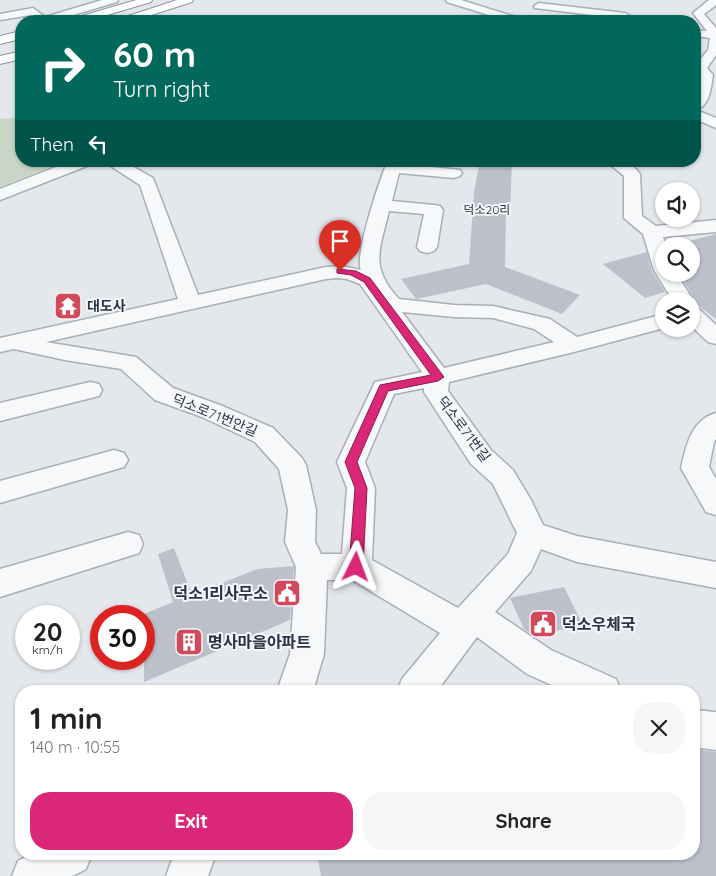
<!DOCTYPE html>
<meta charset="utf-8">
<style>
body{margin:0;font-family:Quicksand,"Noto Sans KR",sans-serif;background:#f6f6f6;color:#222;height:100vh;display:flex;flex-direction:column;font-size:19px;white-space:nowrap}
*{box-sizing:border-box;margin:0}
p{font-size:16px;color:#767676}
.icon{flex:none;width:28px;height:28px;fill:none;stroke:currentColor;stroke-width:2;stroke-linecap:round;stroke-linejoin:round}
.map{position:relative;flex:1;overflow:hidden}
.drawer{position:absolute;left:15px;top:685px;width:685px;height:175px;display:flex;flex-direction:column;background:#fff;border-radius:20px;box-shadow:0 1px 4px #0004}
.drawer>*{flex:none}
.hud{position:absolute;left:15px;top:15px;width:686px;height:152px;border-radius:20px;box-shadow:0 1px 4px #0004;background:#00695c;color:#fff;overflow:hidden}
.controls{position:absolute;left:655px;top:182px;display:grid;gap:10px}
.controls a{display:grid;place-items:center;width:45px;height:45px;border-radius:50%;background:#fff;box-shadow:0 1px 4px #0004;font-size:25px}
.speed{position:absolute;left:15px;top:605px;display:flex;gap:10px;font-size:25px;font-weight:700;text-align:center}
.speed>*{display:grid;place-content:center;width:65px;height:65px;border-radius:50%;background:#fff;box-shadow:0 1px 4px #0004;line-height:1}
.speed small{font-size:12px;font-weight:400}
.speed .limit{border:8px solid #d22;background:#fff;color:#111}
.pin{position:absolute;display:grid;place-items:center;width:42px;height:42px;color:#fff;margin:-51px -21px;border-radius:50% 50% 50% 0;rotate:-45deg;box-shadow:0 0 5px #0007}
.pin .icon{rotate:45deg}
.me{position:absolute;width:55px;margin:-28px;rotate:3deg;stroke-linejoin:round;filter:drop-shadow(0 0 4px #0008)}
.turn{display:flex;align-items:center;gap:18px;height:105px;padding:0 15px;font-size:22px}
.turn .icon{width:65px;height:65px;stroke-width:2.5}
.turn b{display:block;font-size:35px;line-height:42px}
.then{display:flex;align-items:center;height:48px;padding:0 15px;background:#0003;gap:10px;font-size:19px}
.round{display:grid;place-items:center;flex:none;width:52px;height:52px;border-radius:20px;background:#f6f6f6}
.headline{display:flex;align-items:center;justify-content:space-between;height:85px;padding:0 15px}
h1{font-size:30px;font-weight:700;line-height:38px}
.button{display:flex;gap:10px;margin-top:auto;padding:10px 15px}
.button a{flex:1;height:58px;border-radius:20px;background:#db2777;color:#fff;font-size:20px;font-weight:700;line-height:58px;text-align:center}
.button a+a{background:#f6f6f6;color:#222}
.map>svg:first-child{display:block}
.green{fill:#c9d6c5}
.building{fill:#bbc0ca}
.lines{fill:none;stroke-linecap:round;stroke-linejoin:round}
.minor-casing{stroke:#a9aeb7;stroke-width:3}
.highway-casing{stroke:#8b94a3;stroke-width:2}
.minor{fill:#f7f8fa;fill-rule:evenodd}
.highway{fill:#fff;fill-rule:evenodd}
.route{fill:#db2777;stroke:#8e194d}
.labels{text-anchor:middle;stroke-width:4;stroke-linejoin:round;paint-order:stroke}
.far-neighbourhood-label{font-size:12px;fill:#1d2536;stroke:#f4f6f9}
.poi-label{font-size:14px;font-weight:bold;fill:#2b3445;stroke:#f4f6f9;text-anchor:start}
.street-label{font-size:14px;fill:#2b3445;stroke:#f4f6f9}
.near-poi-label{font-size:16px;font-weight:bold;fill:#2b3445;stroke:#f4f6f9;text-anchor:start}
</style>
<div class="map">
<svg width="716" height="876" viewBox="0 0 716 876">
<rect width="100%" height="100%" fill="#e4e7ec"/>
<!-- green -->
<path class="green" d="M21 114V161H66L0 187V119L13 118Z"/>
<!-- building -->
<path class="building" d="M480 161H512L510 212H506L505 267 580 295 562 314 486 284 416 299 401 279 469 264 474 192Z
M716 234V319L695 303 696 300 678 274H691V246H670Z
M647 252 652 271 665 292 645 298 603 264Z
M174 548 192 595 257 569 294 566 290 620 144 682V614L173 602 158 554Z
M564 587 583 625 534 636 524 629 510 598Z
M694 749 716 752V876H321L317 854H694Z"/>
<g class="lines">
<!-- minor casing -->
<g class="minor-casing">
<path id="minor" d="M102 0H118L117 2 53 21H37L31 15 0 20V14L33 8 45 17Z
M446 0H461L522 19 523 21H508L447 2Z
M709 0H716V5L704 14 716 28V55L707 68 713 75C711 87 710 106 696 110L716 118V128L695 119V97L700 76 695 70V66L708 50 710 38 695 36V30L707 31 693 13Z
M539 3 625 13 630 16 625 19 535 8 534 6Z
M71 161H94L92 164 0 200V189Z
M103 161H123L153 178 198 295 326 267 342 266 361 270C354 256 380 178 388 161H404L403 164 460 170 462 173 460 176 454 178 399 173 392 201 434 205 440 206 443 210 437 247 434 251 427 253 420 251 417 247 424 214 389 211C380 249 369 267 399 299L454 305 493 306 550 319 577 337 664 314V328L574 352 449 382 448 391 491 450 513 470 531 500 543 525 577 536 716 562V588L577 562 541 549 531 571 495 612 551 650 616 679 621 691H565L527 674 477 637 437 691H397L402 679 440 633 352 580H327L324 654 313 691H277L290 654 296 567 285 542 288 510 279 469 255 442 202 417 155 400 121 369 65 360 14 349 0 352V338L178 299 140 185ZM337 278 347 279 360 284 422 372 375 382 337 462 347 488 342 554H321L315 542 316 510 306 465 302 458 273 428 220 405 173 388 136 357 46 342 326 279ZM402 312 454 317 493 318 534 329 554 342 444 368ZM424 388V392L471 464 493 484 517 533 508 554 458 608 372 560 375 488 365 462 394 394Z
M606 161C620 161 631 161 640 174L642 216 656 226 716 220V232L663 237 666 246H664V274H676L694 301 691 304V301H673L654 270 643 234 624 218V176Z
M691 308 699 309 716 325V344L708 342 691 326Z
M90 382 99 384 102 390 99 396 0 421V403Z
M716 413V439L714 442 709 467 716 479V515L706 512 681 468C686 446 691 420 716 413Z
M114 450 124 453 128 460 124 467 0 503V481Z
M128 532 139 535 143 544 139 553 0 597V569Z
M694 710 716 712V750L694 747Z
M31 854H92L86 869 73 876H12L18 861Z
M174 854H216L208 876H166Z"/>
</g>
<!-- highway casing -->
<g class="highway-casing">
<path id="highway" d="M136 0H152L151 2 87 21H70L72 19Z
M177 0H193L192 2 133 21H125L123 19 125 17Z
M21 31V39L0 44V36Z
M21 51V59L0 64V56Z"/>
</g>
<!-- minor -->
<use href="#minor" class="minor"/>
<!-- highway -->
<use href="#highway" class="highway"/>
</g>
<!-- route -->
<path class="route" d="M337 269 356 271 370 278 444 377 438 381 388 391 357 462 367 488 363 567 361 571 356 573 351 571 349 567 355 488 345 462 380 385 431 375 364 282 351 275 337 273Z"/>
<!-- icons -->
<defs>
<g id="temple-square" transform="scale(1.4375)"><rect x="-9" y="-9" width="18" height="18" rx="4" fill="#d1495b" stroke="#f4f6f9"/><path d="M0-6L5-2H3V0L6.5 2.5H4V6H1.5V3h-3V6H-4V2.5H-6.5L-3 0V-2H-5Z" fill="#fff"/></g>
<g id="civic-square" transform="scale(1.4375)"><rect x="-9" y="-9" width="18" height="18" rx="4" fill="#d1495b" stroke="#f4f6f9"/><path d="M-.6-6.5H3V-4.5H.6V-3L4-1V1h2V6H-6V1h2V-1L-.6-3ZM-1.2 2.5V6h2.4V2.5Z" fill="#fff"/></g>
<g id="building-square" transform="scale(1.4375)"><rect x="-9" y="-9" width="18" height="18" rx="4" fill="#d1495b" stroke="#f4f6f9"/><path d="M-4-6H4V6H1V3H-1V6H-4ZM-2.5-4.3h1.7v1.8h-1.7ZM.8-4.3h1.7v1.8H.8ZM-2.5-1h1.7V.8h-1.7ZM.8-1h1.7V.8H.8Z" fill="#fff"/></g>
</defs>
<g fill-rule="evenodd">
<use href="#temple-square" x="68" y="306"/>
<use href="#civic-square" x="287" y="593"/>
<use href="#civic-square" x="543" y="624"/>
<use href="#building-square" x="189" y="642"/>
</g>
<g class="labels">
<!-- far-neighbourhood labels -->
<g class="far-neighbourhood-label">
<text x="487" y="214">덕소20리</text>
</g>
<!-- poi labels -->
<g class="poi-label">
<text x="87" y="311">대도사</text>
</g>
<!-- street labels -->
<g class="street-label">
<text transform="translate(215 415) rotate(22)" y="5">덕소로71번안길</text>
<text transform="translate(464 429) rotate(53)" y="5">덕소로71번길</text>
</g>
<!-- near-poi labels -->
<g class="near-poi-label">
<text x="268" y="599" text-anchor="end">덕소1리사무소</text>
<text x="562" y="630">덕소우체국</text>
<text x="208" y="648">명사마을아파트</text>
</g>
</g>
</svg>
<div class="controls">
<a><svg class="icon" aria-label="sound" viewBox="0 0 24 24"><path d="M4 9h4l5-4v14l-5-4H4zM17 9q2 3 0 6"/></svg></a>
<a><svg class="icon" aria-label="search" viewBox="0 0 24 24"><circle cx="10" cy="10" r="6"/><path d="M15 15l6 6"/></svg></a>
<a><svg class="icon" aria-label="layers" viewBox="0 0 24 24"><path d="M12 4l9 5-9 5-9-5zM3 14l9 5 9-5"/></svg></a>
</div>
<div class="speed"><div>20<small>km/h</small></div><div class="limit">30</div></div>
<div class="pin" style="left:340px;top:271px;background:#d93025"><svg class="icon" aria-label="arrive" viewBox="0 0 24 24"><path d="M6 21V4h12l-3 4 3 4H6"/></svg></div>
<svg class="me" style="left:356px;top:567px" viewBox="-20 -20 40 40"><path d="M0-17L14 15 0 8-14 15z" fill="#db2777" stroke="#fff" stroke-width="4"/></svg>
<div class="hud">
<div class="turn"><svg class="icon" aria-label="right" viewBox="0 0 24 24"><path d="M7 20v-9h11M14 6l5 5-5 5"/></svg><div><b>60 m</b>Turn right</div></div>
<div class="then">Then<svg class="icon" aria-label="left" viewBox="0 0 24 24"><path d="M17 20v-9H6M10 6l-5 5 5 5"/></svg></div>
</div>
<section class="drawer">
<div class="headline"><div><h1>1 min</h1><p>140 m · 10:55</p></div><a class="round"><svg class="icon" aria-label="close" viewBox="0 0 24 24"><path d="M6 6l12 12M18 6L6 18"/></svg></a></div>
<div class="button"><a>Exit</a><a>Share</a></div>
</section>
</div>
